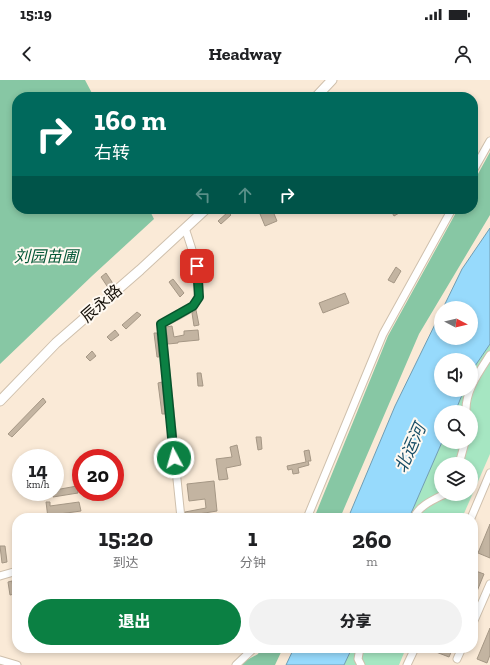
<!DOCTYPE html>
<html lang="zh">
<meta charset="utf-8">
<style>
body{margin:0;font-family:"Zilla Slab","Noto Sans SC",serif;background:#f2f2f2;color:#202124;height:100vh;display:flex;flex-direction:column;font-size:15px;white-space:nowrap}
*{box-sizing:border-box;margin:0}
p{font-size:13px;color:#757577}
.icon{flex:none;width:22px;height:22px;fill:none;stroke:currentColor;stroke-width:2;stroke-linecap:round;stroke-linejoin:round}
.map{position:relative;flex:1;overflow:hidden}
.sheet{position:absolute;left:12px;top:433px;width:466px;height:140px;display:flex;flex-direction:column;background:#fff;border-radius:16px;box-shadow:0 2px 6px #0003}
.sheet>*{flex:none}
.banner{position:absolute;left:12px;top:12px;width:466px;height:122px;border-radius:16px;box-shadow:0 2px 6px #0003;background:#00695c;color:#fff;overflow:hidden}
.needle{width:26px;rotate:97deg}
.buttons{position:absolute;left:434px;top:221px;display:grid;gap:8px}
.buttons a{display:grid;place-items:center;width:44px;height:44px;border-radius:50%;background:#fff;box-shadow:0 2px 6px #0003;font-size:20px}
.speed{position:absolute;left:12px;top:369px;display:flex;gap:8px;font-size:20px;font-weight:700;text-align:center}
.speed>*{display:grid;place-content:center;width:52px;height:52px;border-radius:50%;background:#fff;box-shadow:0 2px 6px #0003;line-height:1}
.speed small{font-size:10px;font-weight:400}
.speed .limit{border:6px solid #d22;background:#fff;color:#111}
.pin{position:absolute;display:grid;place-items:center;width:34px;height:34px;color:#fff;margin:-17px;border-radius:8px;box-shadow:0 2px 6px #0006}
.me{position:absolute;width:44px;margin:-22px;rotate:354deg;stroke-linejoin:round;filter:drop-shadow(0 0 3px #0008)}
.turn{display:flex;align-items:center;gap:14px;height:84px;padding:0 16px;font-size:18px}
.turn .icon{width:52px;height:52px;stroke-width:2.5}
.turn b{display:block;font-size:28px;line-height:34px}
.lanes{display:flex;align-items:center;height:38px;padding:0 16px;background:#0003;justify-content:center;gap:20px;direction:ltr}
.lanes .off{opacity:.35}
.eta{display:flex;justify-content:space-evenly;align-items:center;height:68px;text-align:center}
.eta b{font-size:24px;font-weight:800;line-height:28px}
.cta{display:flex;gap:8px;margin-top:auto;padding:8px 16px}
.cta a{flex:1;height:46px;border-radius:24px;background:#0b8043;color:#fff;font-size:16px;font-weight:800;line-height:46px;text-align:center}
.cta a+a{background:#f2f2f2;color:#202124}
.status{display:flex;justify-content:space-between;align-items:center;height:28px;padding:0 20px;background:#fff;direction:ltr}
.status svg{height:11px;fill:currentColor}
header{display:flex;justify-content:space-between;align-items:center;height:52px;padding:0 16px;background:#fff;font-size:18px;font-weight:800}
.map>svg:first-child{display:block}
.green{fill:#a6e6c2;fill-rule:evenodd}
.forest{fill:#87c7a4}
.water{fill:#97dafc;stroke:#709db3}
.building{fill:#c3b4a1;stroke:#a59785}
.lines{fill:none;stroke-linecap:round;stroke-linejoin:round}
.minor-casing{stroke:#cfc0ad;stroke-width:9}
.major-casing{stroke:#cfc0ad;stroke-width:11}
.minor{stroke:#fff;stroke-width:7}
.major{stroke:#fff;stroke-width:9}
.route-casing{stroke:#07532c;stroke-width:10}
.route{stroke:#0b8043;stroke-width:7}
.labels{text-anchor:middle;stroke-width:4;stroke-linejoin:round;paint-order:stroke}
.park-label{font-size:16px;font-style:italic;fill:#045737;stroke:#fff9f1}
.street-label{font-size:16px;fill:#151009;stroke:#fff9f1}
.water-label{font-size:17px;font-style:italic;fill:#194e66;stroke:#fff9f1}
</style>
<div class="status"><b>15:19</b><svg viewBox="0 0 49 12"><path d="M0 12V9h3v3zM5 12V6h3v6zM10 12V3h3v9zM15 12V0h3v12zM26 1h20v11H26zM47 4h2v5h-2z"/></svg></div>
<header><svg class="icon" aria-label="back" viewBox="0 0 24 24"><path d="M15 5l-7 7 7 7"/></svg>Headway<svg class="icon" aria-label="person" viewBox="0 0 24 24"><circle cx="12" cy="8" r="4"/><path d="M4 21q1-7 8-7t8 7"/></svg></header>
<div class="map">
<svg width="490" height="585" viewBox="0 0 490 585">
<rect width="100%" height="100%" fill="#faead7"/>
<!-- green -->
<path class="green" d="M490 264V374L462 438H409L442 362H471V332H455L464 310H471V295L475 286ZM441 384H471V414H441Z
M352 568H406L399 585H344Z"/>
<!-- forest -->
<path class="forest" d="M0 0H85L94 17H17V129H149L154 139 92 196 0 284Z
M490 72V135L419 254 340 438H314L388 256 458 129H473V103Z
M261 568H283L275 585H238L258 574Z"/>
<!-- water -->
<path class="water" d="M490 148V264L475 286 471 295V280H441V310H464L455 332H441L442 362 409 438H348L395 326 441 232V258H471V228H443L462 189Z
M294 568H352L344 585H286Z"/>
<!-- building -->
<path class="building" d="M272 129 277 141 265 146 260 134Z
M390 129H406L394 136Z
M228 132 231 135 221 144 218 141Z
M396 187 401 191 394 203 388 200Z
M106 193 114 205 109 209 101 197Z
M173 199 184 213 180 217 169 202Z
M345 213 349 223 323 233 319 223Z
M196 230 199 245 194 246 192 233Z
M137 232 141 235 126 249 122 245Z
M172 246 174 257 184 255V251L198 250 199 260 178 262V263L168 264 166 247Z
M115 250 119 255 111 261 107 257Z
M154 253H157L159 277H157Z
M92 271 96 276 90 281 86 277Z
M197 293H201L203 306H198Z
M162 302 165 334H162L158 303Z
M43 318 46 322 12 357 8 354Z
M256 357H261L262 369 258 370Z
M237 365 241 385 226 388 228 399 219 400 216 379 232 377 230 367Z
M309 370 311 381H308L309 385 298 388 299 393 293 394 292 389 288 390 287 386 306 382 304 371Z
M214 401 217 431 186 436 185 432 206 428 205 419 189 421 187 404Z
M77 406 78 413 53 417 52 412H55V410Z
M46 422H50V426L79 422 81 431 52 435V438H48Z
M490 444V478L478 473Z
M0 466H5L7 482 2 483Z
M473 490 484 494 473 521Z
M12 501 14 514 10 515 8 502Z
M490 548V575L487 583 477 579Z
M437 568H453L449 577 436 572Z"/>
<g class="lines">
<!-- minor casing -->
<g class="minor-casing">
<path id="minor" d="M473 91 490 61
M466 332C465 311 479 292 490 275
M459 384 465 362
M181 438 161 244C169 240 187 232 193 226 208 210 191 167 185 148
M307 438 383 254 452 129
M414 438C418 426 435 419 445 414
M471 438 490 393
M0 496 17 491
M473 543 490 504
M360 568 358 579 361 585
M457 579 462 568
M0 580 17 585
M236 585 254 568
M407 585 415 568"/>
</g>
<!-- major casing -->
<g class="major-casing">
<path id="major" d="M316 17 332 0
M0 321 56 263 140 190 206 129"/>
</g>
<!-- minor -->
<use href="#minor" class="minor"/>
<!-- major -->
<use href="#major" class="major"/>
</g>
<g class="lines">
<!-- route casing -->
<g class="route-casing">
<path id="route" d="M174 378 161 244 193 226 199 217 197 186"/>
</g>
<!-- route -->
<use href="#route" class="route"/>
</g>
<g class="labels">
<!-- park labels -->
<g class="park-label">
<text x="46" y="182">刘园苗圃</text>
</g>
<!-- street labels -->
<g class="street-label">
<text transform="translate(101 223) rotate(-41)" y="6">辰永路</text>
</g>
<!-- water labels -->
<g class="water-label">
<text transform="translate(410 368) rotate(-66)" y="6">北运河</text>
</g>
</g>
</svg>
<div class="buttons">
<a><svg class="needle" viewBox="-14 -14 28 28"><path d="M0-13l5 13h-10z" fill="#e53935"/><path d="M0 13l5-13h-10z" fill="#757577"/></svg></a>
<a><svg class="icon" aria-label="sound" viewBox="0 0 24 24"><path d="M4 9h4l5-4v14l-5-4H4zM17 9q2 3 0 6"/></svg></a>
<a><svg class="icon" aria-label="search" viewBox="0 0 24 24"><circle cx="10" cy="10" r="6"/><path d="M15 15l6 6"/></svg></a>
<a><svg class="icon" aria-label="layers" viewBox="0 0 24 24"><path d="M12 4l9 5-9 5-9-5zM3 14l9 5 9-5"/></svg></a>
</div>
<div class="speed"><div>14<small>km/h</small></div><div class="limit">20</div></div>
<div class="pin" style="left:197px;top:186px;background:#d93025"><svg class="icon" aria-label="arrive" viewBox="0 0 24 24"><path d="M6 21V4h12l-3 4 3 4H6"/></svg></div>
<svg class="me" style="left:174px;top:378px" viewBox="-20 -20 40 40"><circle r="17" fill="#0b8043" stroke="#fff" stroke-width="3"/><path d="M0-11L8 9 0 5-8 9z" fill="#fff"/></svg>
<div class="banner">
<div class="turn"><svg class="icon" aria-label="right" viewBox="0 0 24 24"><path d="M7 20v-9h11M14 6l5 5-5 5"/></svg><div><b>160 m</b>右转</div></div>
<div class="lanes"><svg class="icon off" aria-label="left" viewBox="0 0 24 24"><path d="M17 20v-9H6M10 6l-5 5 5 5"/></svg><svg class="icon off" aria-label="ahead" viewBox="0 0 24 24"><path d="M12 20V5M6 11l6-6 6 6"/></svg><svg class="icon" aria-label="right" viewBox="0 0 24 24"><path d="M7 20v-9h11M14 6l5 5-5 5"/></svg></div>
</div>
<section class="sheet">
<div class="eta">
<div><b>15:20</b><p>到达</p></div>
<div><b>1</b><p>分钟</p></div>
<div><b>260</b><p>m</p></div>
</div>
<div class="cta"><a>退出</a><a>分享</a></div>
</section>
</div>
